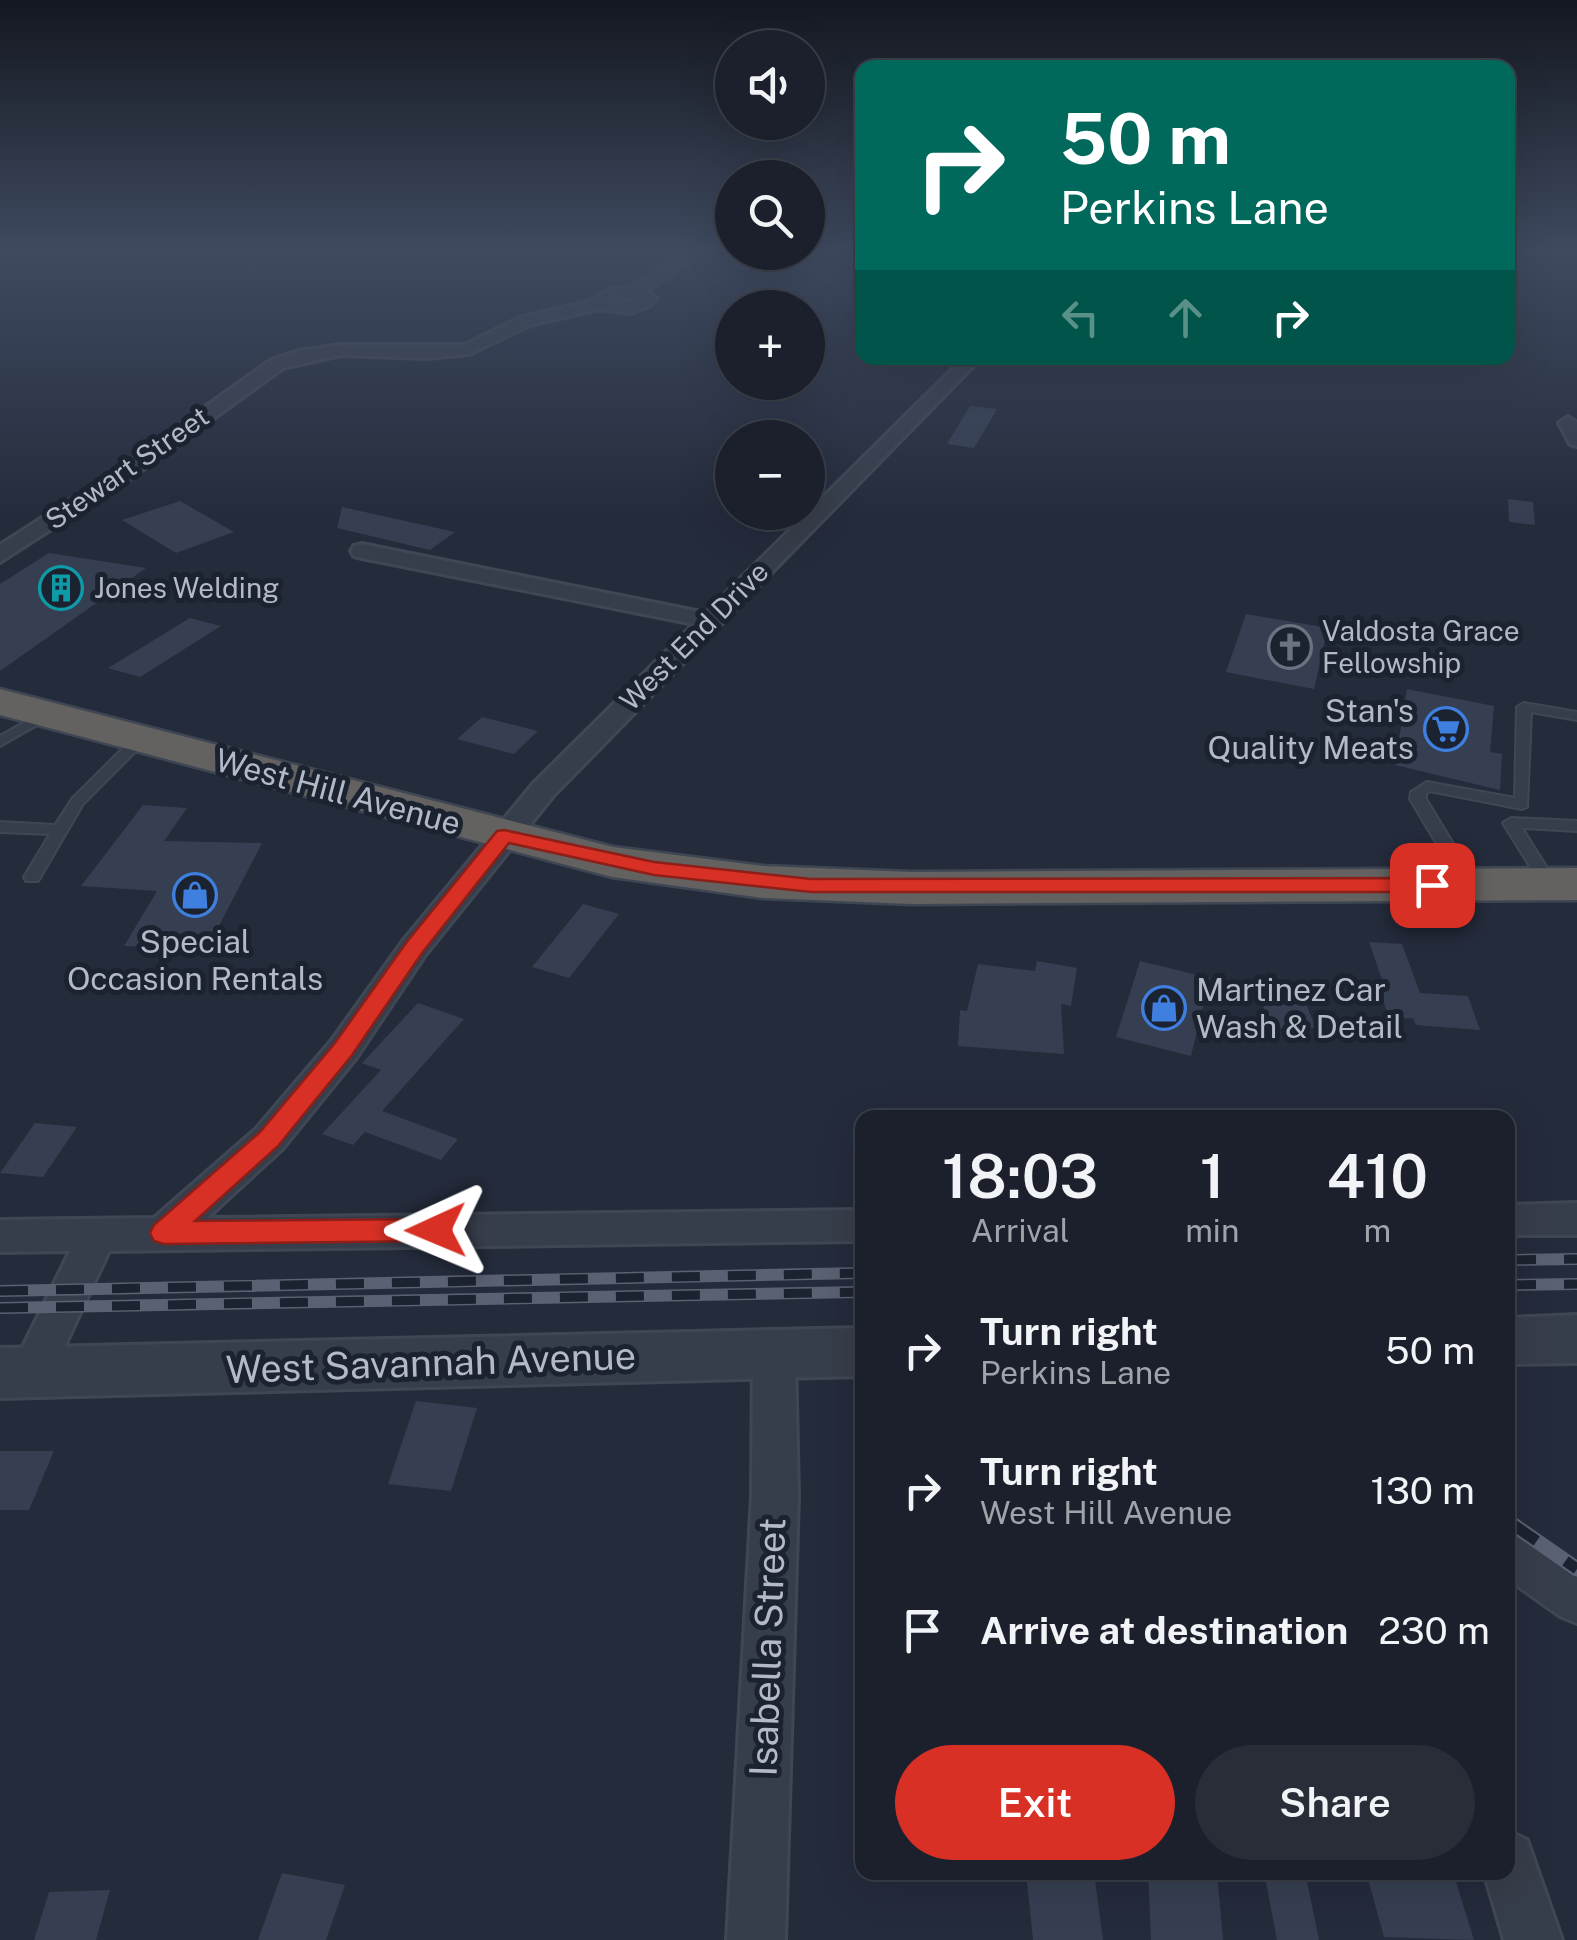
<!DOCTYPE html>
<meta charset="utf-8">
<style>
body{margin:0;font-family:"Public Sans",sans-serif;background:#282d38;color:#f1f3f6;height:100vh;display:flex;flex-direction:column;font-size:38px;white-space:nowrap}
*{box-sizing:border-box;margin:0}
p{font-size:32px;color:#a0a3a9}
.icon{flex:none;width:55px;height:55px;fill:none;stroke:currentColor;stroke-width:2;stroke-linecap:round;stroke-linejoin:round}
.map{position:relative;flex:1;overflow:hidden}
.panel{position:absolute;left:855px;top:1110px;width:660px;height:770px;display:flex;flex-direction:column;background:#1b202c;border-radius:20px;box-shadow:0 10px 40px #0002,0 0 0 2px #393e48}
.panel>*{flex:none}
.hud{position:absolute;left:855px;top:60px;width:660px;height:305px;border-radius:20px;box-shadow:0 10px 40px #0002,0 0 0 2px #393e48;background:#00695c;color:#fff;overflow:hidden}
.tools{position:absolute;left:715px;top:30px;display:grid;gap:20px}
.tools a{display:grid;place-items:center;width:110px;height:110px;border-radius:50%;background:#1b202c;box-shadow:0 10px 40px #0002,0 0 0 2px #393e48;font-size:50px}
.pin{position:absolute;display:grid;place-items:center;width:85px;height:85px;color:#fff;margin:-42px;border-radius:20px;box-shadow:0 5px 15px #0006}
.me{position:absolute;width:110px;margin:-55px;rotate:269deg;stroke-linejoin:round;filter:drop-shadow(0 0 8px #0008)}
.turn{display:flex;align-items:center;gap:35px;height:210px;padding:0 40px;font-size:45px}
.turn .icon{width:130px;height:130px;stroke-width:2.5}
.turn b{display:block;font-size:70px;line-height:85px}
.lanes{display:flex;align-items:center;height:95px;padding:0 40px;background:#0003;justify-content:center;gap:50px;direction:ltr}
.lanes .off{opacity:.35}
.eta{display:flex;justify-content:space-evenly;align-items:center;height:170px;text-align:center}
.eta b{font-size:60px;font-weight:600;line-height:70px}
.button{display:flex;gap:20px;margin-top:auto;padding:20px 40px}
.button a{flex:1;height:115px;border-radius:60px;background:#d93025;color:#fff;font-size:40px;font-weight:600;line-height:115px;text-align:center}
.button a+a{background:#282d38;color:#f1f3f6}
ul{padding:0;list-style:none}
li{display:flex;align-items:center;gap:30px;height:140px;padding:0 40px}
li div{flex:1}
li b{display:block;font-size:38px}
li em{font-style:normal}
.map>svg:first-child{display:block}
.building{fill:#363f52}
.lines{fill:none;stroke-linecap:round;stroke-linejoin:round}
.service-casing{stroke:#404754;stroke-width:4}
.minor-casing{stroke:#404754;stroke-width:6}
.tertiary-casing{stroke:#404754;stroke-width:6}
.trunk-casing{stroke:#3f4653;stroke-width:5}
.service{fill:#373e4b;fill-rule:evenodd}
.minor{fill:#373e4b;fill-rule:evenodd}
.tertiary{fill:#373e4b;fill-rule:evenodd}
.trunk{fill:#636260;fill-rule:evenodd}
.rail-far1-casing{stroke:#596172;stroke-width:12}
.rail-casing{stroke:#596172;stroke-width:15}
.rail-far1{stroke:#1c2330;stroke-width:9;stroke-dasharray:28;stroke-linecap:butt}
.rail{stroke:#1c2330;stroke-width:11;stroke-dasharray:35;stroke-linecap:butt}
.route{fill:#d93025;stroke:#8d1f18;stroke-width:2.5}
.labels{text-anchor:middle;stroke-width:10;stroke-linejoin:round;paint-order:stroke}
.far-street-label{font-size:28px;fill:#b3b9c7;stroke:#1c2330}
.far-poi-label{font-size:28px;fill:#b3b9c7;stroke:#1c2330;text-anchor:start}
.poi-label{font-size:32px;fill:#b3b9c7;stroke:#1c2330;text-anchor:end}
.street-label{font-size:32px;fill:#b3b9c7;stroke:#1c2330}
.near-street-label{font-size:38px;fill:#b3b9c7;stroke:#1c2330}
</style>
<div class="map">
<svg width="1577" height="1940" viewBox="0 0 1577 1940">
<rect width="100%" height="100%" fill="#242b3b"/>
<!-- building -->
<path class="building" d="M970 406 997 409 974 448 947 444Z
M1508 499 1533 502 1535 525 1509 522Z
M180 501 234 532 176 553 122 520Z
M342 507 455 532 430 550 337 528Z
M49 553 146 568 0 671V584Z
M1246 614 1328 628 1314 689 1226 672Z
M190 618 221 626 140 677 108 668Z
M1407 689 1494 706 1490 752 1502 754 1500 790 1395 765Z
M482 717 538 731 514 754 457 739Z
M143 805 187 808 164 841 262 843 207 949 124 946 157 891 81 886Z
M583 904 619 914 569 978 532 967Z
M1369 942 1402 944 1420 993 1468 996 1480 1030 1416 1025 1413 1018 1389 1019 1380 990 1386 991Z
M1037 961 1077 968 1071 1006 1061 1004 1064 1054 958 1046 960 1010 967 1011 978 964 1035 971Z
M1140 961 1210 978 1191 1056 1116 1037Z
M1258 992H1301L1316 1028H1271Z
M418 1003 464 1019 382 1111 458 1139 441 1160 365 1132 353 1145 322 1134 381 1070 362 1063Z
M35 1123 77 1127 43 1177 0 1173Z
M416 1401 477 1408 451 1491 388 1484Z
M0 1451H54L29 1510H0Z
M1026 1872H1094L1103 1940H1033Z
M1148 1872H1217L1223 1940H1151Z
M1264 1872H1305L1319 1940H1277Z
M1366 1872H1453L1474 1940 1384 1937Z
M282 1873 345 1885 326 1940H258Z
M110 1890 96 1940H34L49 1892Z"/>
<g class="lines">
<!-- service casing -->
<g class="service-casing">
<path id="service" d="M1524 703 1577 712V720L1531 712 1527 807 1522 809 1430 791 1426 794V799L1478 885 1470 890 1464 889 1410 799 1411 792 1427 782 1515 798 1517 707Z
M46 710 53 714 51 717 0 746V736Z
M140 735 145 736V742L83 804 38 881H26L24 877 50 834 0 832V822L55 825 72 799 135 736Z
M1511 818 1577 821V831L1522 828 1557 884 1555 888H1543L1541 884 1503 823Z"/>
</g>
<!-- minor casing -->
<g class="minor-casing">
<path id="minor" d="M694 248H711L646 291 657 298 649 306 631 313 598 309 530 325 469 354 429 358 341 355 283 368 135 475 0 562V545L121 467 271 360 298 351 341 345H465L519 318 588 302 611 289 631 287ZM618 297 638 299 623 304 607 301Z
M964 358H981L553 796 425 955 356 1058 282 1149 207 1218 862 1210V1241L109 1251 46 1386 31 1392 16 1386 10 1373 70 1251 0 1252V1220L154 1218 256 1129 332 1040 403 941 533 784 694 624 362 558 354 556 351 551 354 546 362 544 706 613Z
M1568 417 1577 423V446L1570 444 1559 423Z
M1577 1203V1235H1508V1205Z
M774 1336 789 1341 795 1354 798 1496 785 1940H727L752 1496 753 1354 759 1341Z
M1508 1528 1577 1570V1623L1560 1616 1508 1579Z
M1508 1831 1527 1840 1562 1940H1504L1484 1872H1508Z"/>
</g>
<!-- tertiary casing -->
<g class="tertiary-casing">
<path id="tertiary" d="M1577 1315V1363L1508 1364V1318Z
M862 1328V1376L0 1398V1348Z"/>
</g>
<!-- trunk casing -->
<g class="trunk-casing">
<path id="trunk" d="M0 689 613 847 763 866 912 872 1577 868V900L912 904 763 898 612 877 0 715Z"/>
</g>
<!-- service -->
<use href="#service" class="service"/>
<!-- minor -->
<use href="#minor" class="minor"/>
<!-- tertiary -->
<use href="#tertiary" class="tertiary"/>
<!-- trunk -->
<use href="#trunk" class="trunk"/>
<!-- rail-far1 casing -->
<g class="rail-far1-casing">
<path id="rail-far1" d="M1508 1260 1577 1259
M1508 1285 1577 1284
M0 1291 862 1273
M0 1308 862 1292"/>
</g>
<!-- rail casing -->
<g class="rail-casing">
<path id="rail" d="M1508 1521 1577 1569"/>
</g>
<!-- rail-far1 -->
<use href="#rail-far1" class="rail-far1"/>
<!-- rail -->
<use href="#rail" class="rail"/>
</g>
<!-- sky -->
<linearGradient id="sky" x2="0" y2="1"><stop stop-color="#141820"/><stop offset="0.48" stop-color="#3f4a60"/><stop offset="1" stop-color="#3f4a60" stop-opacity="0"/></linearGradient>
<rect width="1577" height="520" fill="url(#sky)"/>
<!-- route -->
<path class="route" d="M504 830 654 862 811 879 1432 878 1442 885 1432 892H811L654 875 509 843 422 953 352 1055 278 1146 195 1221 436 1219 445 1222 449 1230 445 1238 436 1241 164 1244 154 1241 150 1233 154 1225 260 1132 335 1043 406 943 497 831Z"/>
<!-- icons -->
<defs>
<g id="building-ring" transform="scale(2.25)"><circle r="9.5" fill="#1c2330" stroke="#0f9aa8" stroke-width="1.5"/><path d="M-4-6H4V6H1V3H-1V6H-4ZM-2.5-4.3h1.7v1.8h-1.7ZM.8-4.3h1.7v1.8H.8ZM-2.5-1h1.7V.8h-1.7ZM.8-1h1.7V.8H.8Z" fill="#0f9aa8"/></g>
<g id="church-ring" transform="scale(2.25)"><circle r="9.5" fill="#1c2330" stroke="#6b7280" stroke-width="1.5"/><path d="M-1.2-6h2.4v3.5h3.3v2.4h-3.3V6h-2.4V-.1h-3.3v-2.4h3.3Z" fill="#6b7280"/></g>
<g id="supermarket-ring" transform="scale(2.25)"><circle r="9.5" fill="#1c2330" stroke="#3f7fe0" stroke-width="1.5"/><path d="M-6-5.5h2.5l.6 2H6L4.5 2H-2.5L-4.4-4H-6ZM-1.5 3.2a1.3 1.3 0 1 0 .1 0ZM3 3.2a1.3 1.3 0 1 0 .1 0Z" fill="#3f7fe0"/></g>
<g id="shop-ring" transform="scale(2.25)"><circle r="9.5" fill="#1c2330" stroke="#3f7fe0" stroke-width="1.5"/><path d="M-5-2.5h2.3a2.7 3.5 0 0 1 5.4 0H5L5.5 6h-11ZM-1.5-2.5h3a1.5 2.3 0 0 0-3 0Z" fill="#3f7fe0"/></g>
</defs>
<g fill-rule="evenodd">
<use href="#building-ring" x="61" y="588"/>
<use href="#church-ring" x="1290" y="647"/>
<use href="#supermarket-ring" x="1446" y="729"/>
<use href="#shop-ring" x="195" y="895"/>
<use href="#shop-ring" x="1164" y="1008"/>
</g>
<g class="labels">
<!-- far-street labels -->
<g class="far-street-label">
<text transform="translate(127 468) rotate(-35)" y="10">Stewart Street</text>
<text transform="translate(694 636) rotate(-45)" y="10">West End Drive</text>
</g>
<!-- far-poi labels -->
<g class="far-poi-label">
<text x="94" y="598">Jones Welding</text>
<text x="1322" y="641">Valdosta Grace<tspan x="1322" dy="32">Fellowship</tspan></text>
</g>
<!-- poi labels -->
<g class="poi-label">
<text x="1414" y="722">Stan's<tspan x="1414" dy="37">Quality Meats</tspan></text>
<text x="195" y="953" text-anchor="middle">Special<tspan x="195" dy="37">Occasion Rentals</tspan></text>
<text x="1196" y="1001" text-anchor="start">Martinez Car<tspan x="1196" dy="37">Wash &amp; Detail</tspan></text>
</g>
<!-- street labels -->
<g class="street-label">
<text transform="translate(338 792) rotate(15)" y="11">West Hill Avenue</text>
</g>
<!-- near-street labels -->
<g class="near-street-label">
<text transform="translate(431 1363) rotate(-2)" y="13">West Savannah Avenue</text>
<text transform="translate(768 1647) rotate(-88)" y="13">Isabella Street</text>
</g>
</g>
</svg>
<div class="tools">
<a><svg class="icon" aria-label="sound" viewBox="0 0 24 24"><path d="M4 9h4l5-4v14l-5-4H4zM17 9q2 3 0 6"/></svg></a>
<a><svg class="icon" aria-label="search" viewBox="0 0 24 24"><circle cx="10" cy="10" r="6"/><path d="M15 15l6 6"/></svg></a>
<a>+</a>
<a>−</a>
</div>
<div class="pin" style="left:1432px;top:885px;background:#d93025"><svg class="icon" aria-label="arrive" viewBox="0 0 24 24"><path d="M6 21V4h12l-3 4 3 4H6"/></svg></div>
<svg class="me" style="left:436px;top:1230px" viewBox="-20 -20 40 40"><path d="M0-17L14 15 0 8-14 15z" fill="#d93025" stroke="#fff" stroke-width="4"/></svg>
<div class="hud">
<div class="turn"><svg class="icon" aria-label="right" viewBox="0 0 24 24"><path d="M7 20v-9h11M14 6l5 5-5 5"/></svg><div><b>50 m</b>Perkins Lane</div></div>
<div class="lanes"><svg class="icon off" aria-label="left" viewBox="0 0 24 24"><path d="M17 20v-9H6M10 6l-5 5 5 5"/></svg><svg class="icon off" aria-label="ahead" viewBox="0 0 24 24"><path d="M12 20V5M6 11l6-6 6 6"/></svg><svg class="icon" aria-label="right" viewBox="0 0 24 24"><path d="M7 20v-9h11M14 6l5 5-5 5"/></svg></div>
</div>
<section class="panel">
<div class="eta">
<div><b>18:03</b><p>Arrival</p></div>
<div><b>1</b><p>min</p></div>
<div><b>410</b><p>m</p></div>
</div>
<ul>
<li><svg class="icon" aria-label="right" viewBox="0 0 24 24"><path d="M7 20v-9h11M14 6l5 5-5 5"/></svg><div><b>Turn right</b><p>Perkins Lane</p></div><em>50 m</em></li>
<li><svg class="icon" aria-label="right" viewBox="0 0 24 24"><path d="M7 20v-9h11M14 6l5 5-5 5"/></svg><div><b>Turn right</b><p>West Hill Avenue</p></div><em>130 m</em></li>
<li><svg class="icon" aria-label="arrive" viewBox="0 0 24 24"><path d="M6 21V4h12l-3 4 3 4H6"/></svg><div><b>Arrive at destination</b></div><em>230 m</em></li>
</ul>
<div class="button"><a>Exit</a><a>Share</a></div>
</section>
</div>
